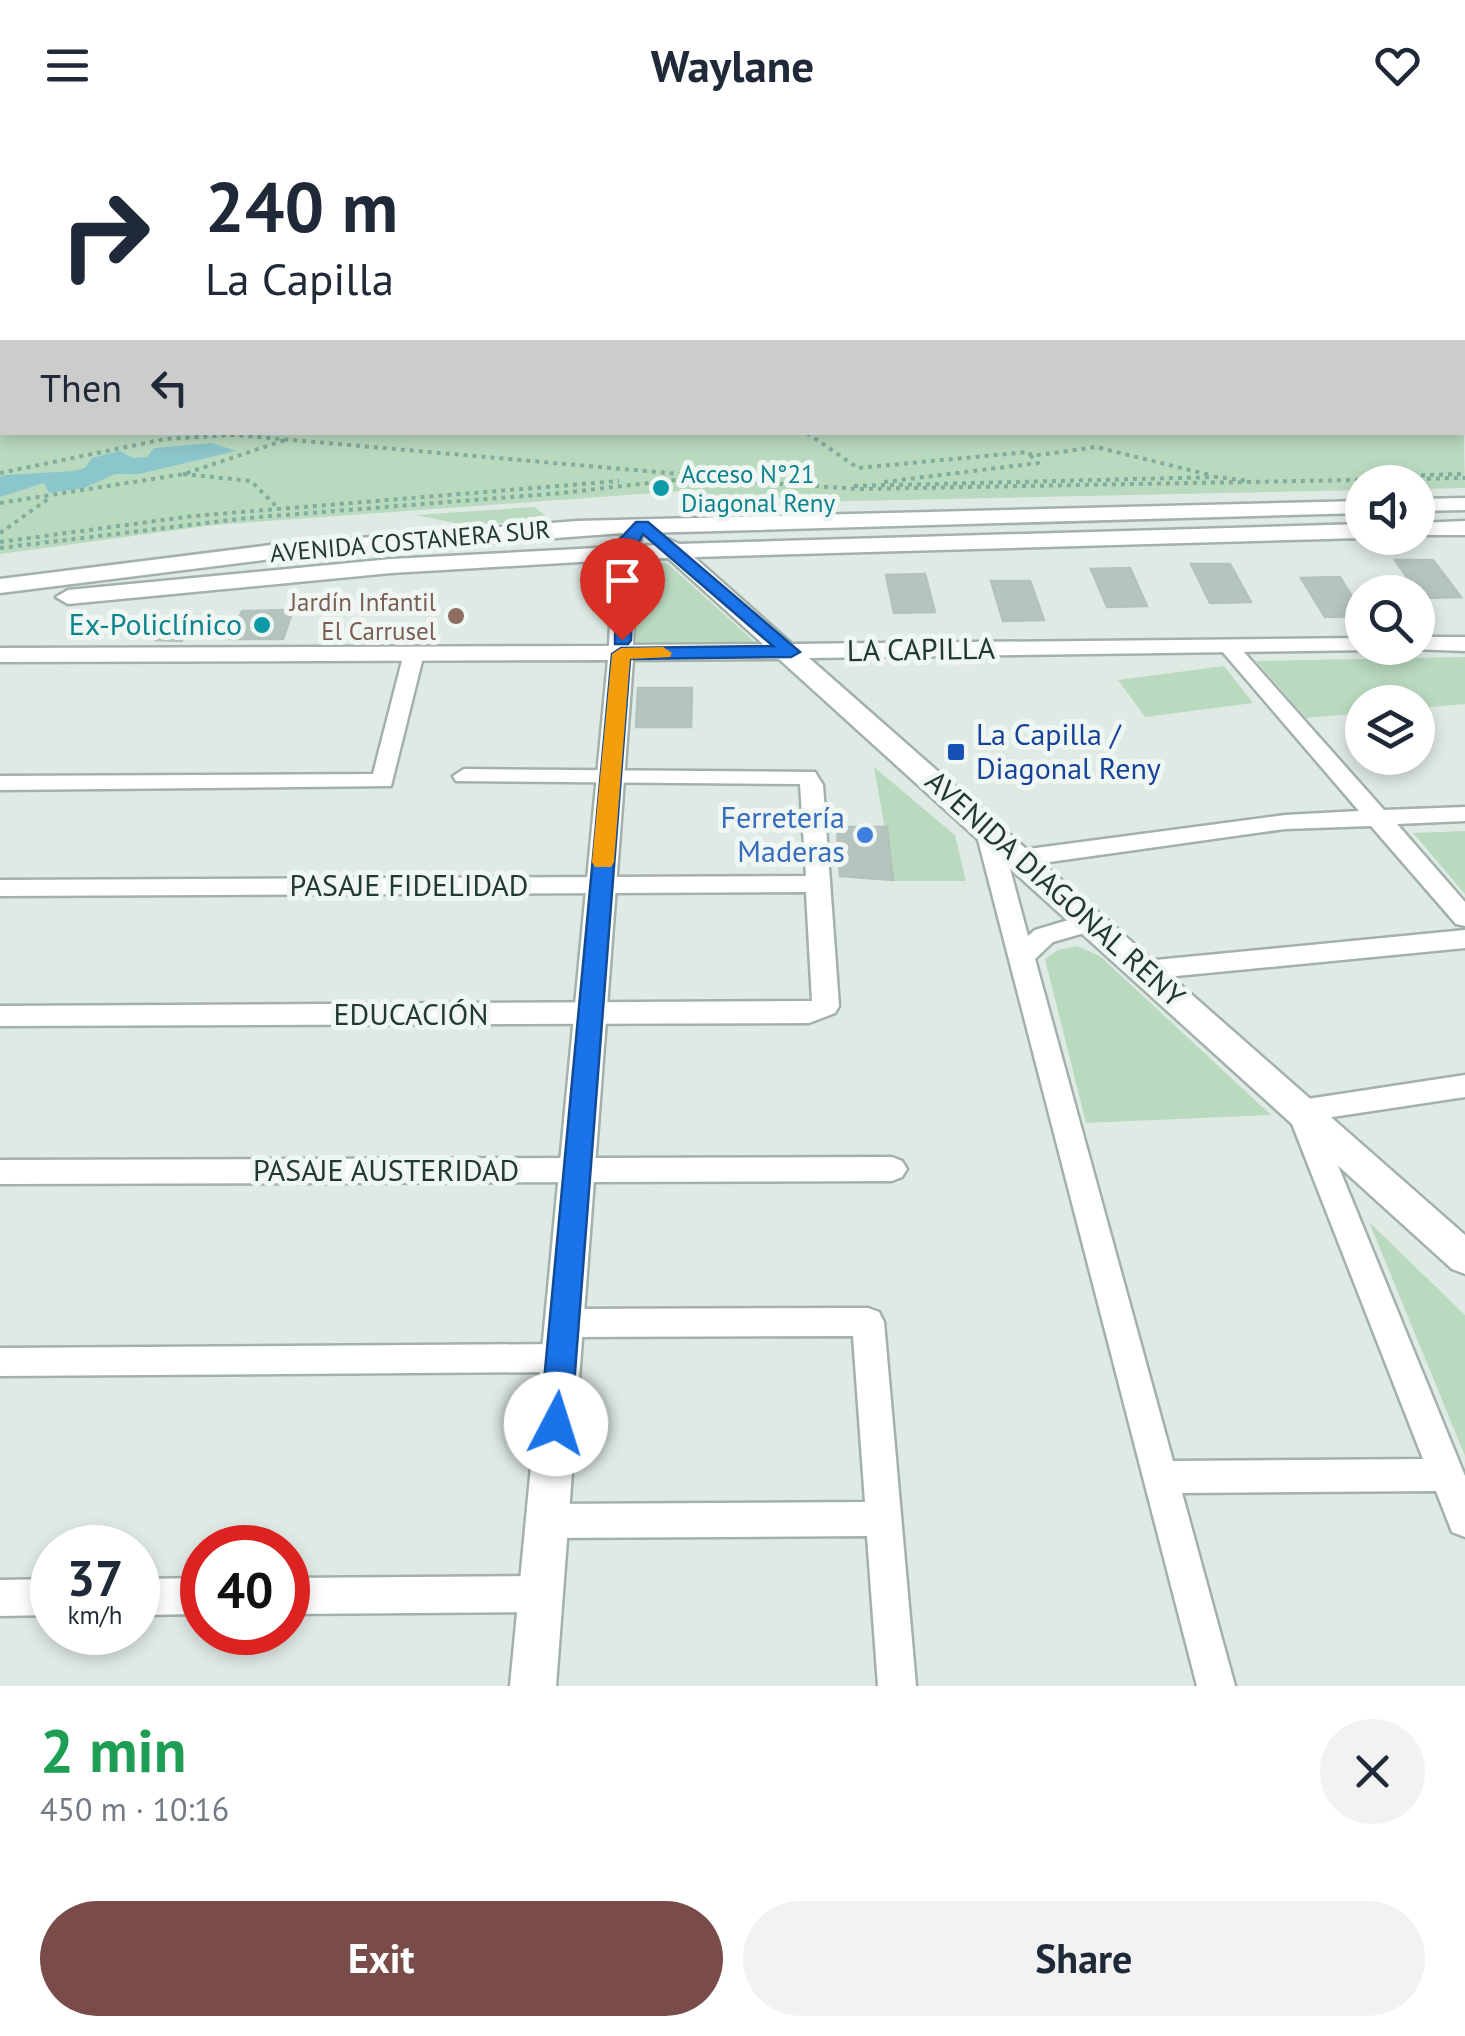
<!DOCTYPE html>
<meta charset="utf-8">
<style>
body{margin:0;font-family:"PT Sans",sans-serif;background:#f2f2f3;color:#1f2937;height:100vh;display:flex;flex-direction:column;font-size:38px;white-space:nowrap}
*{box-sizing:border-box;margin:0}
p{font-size:32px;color:#747a83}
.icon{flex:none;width:55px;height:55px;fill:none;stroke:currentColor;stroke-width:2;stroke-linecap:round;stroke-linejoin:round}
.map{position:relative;height:1556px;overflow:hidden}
.panel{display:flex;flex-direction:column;background:#fff;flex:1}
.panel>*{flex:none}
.guide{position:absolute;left:0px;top:0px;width:1465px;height:305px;box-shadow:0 5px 15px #0003;background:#fff;color:#1f2937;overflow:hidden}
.buttons{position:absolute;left:1345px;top:335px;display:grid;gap:20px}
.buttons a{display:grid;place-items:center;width:90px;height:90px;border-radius:50%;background:#fff;box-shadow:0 5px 15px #0003;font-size:50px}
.speed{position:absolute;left:30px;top:1395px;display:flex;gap:20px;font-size:50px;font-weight:700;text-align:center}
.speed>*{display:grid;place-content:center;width:130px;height:130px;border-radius:50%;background:#fff;box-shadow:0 5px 15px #0003;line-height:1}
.speed small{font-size:25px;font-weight:400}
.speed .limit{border:15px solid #d22;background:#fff;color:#111}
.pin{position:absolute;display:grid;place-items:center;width:85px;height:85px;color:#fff;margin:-102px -42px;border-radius:50% 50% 50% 0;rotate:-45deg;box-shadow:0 0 10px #0007}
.pin .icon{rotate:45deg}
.me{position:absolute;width:110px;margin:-55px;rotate:5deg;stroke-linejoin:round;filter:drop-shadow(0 0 8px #0008)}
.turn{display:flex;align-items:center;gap:35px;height:210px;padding:0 40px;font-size:45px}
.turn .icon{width:130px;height:130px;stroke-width:2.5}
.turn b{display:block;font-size:70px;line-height:85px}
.then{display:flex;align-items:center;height:95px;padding:0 40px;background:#0003;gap:20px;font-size:38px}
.round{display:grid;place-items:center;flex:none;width:105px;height:105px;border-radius:52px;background:#f2f2f3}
.overview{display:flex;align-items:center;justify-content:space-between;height:170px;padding:0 40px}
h1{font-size:60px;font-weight:700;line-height:75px;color:#1e9e55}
.button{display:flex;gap:20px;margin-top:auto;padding:20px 40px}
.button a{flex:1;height:115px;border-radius:60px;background:#7a4c49;color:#fff;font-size:40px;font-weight:700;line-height:115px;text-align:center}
.button a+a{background:#f2f2f3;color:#1f2937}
header{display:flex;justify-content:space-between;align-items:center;height:130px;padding:0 40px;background:#fff;font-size:45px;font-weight:700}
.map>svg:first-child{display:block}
.green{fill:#badac0}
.water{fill:#8bc6cc}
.building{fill:#b5c4bd;stroke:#b3c3bb;stroke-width:2.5}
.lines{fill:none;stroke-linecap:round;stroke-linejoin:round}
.minor-casing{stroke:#a3b1ab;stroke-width:5}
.tertiary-casing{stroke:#a3b1ab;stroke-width:5}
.motorway-casing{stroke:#bdc4c1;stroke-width:5}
.path{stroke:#82ac9c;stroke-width:4;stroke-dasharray:4 5;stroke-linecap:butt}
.minor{fill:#fff;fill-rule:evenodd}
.tertiary{fill:#fff;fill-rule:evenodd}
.motorway{fill:#2f6355;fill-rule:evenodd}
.route{fill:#1a73e8;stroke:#114b97;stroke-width:2.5}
.slow{fill:#f59e0b}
.culture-dot{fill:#0f9aa8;stroke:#f0f7f3;stroke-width:4}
.education-dot{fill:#8d6e63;stroke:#f0f7f3;stroke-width:4}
.transit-dot{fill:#1a4fb4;stroke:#f0f7f3;stroke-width:4}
.shop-dot{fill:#3f7fe0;stroke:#f0f7f3;stroke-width:4}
.labels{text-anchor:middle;stroke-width:10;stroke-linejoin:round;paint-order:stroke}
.far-culture-label{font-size:25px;fill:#0d838f;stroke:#f0f7f3;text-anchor:start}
.far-street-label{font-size:25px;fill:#223931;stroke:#f0f7f3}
.far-education-label{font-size:25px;fill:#785e54;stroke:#f0f7f3;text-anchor:end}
.culture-label{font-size:30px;fill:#0d838f;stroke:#f0f7f3;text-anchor:end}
.street-label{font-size:30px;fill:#223931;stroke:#f0f7f3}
.transit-label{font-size:30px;fill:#164399;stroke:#f0f7f3;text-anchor:start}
.shop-label{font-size:30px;fill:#366cbe;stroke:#f0f7f3;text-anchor:end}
</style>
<header><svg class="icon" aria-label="menu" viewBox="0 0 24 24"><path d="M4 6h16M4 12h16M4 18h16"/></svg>Waylane<svg class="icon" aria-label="heart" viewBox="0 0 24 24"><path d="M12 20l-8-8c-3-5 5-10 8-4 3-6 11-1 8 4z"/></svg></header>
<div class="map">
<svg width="1465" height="1556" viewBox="0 0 1465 1556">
<rect width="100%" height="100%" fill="#e0eae5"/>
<!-- green -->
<path class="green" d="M1462 213 1465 358 1418 359V352H1362V360L803 372 789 367 720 370 696 360 214 395 0 424V247L2 302H1462Z
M535 377 549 389 470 396 415 385Z
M667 433 757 514H635L641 434Z
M1465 527V574L1418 578V572H1362V583L1306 588 1256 531Z
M1224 536 1253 573 1145 587 1118 550Z
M874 637 955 705 966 751H894Z
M1465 701V764L1413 703Z
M1077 816 1100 826 1271 985 1086 993 1045 829 1058 820Z
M1371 1094 1465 1185V1326L1370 1094Z"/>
<!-- water -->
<path class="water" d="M212 313 236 321 139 344H115L84 358 49 363 44 353 0 367V347L5 345 74 341 85 338 92 328 120 321 133 328 147 327 154 318Z"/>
<!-- building -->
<path class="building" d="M1395 430H1433L1461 467 1421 468Z
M1191 434H1230L1251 472 1210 473Z
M1130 438 1147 476 1107 477 1091 439Z
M925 444 935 482 894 483 886 445Z
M1340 447 1362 483V486L1325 487 1301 448Z
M991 451H1030L1044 490 1003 491Z
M293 480 283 509H230L242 481Z
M192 488 182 511 156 510 166 489Z
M638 558H692L691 597H636Z
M837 697H887L893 750 840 746Z"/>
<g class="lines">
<!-- minor casing -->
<g class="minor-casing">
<path id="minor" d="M0 155H2V163H0Z
M0 176H2V184H0Z
M1228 510 1235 512 1384 680 1465 677V691L1397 694 1465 772V796L1456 794 1371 696 1285 699 1021 736 1012 734 1009 728 1021 720 1285 685 1359 681 1221 520V512Z
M414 517 424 523 391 656 0 660V646L373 644 404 523Z
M464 639 815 642 823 655 839 876 835 883 809 893 0 896V876L812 871 806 762 0 766V750L806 746 800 654 456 651 453 646Z
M987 691 999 698 1028 806 1035 800 1092 783 1105 792 1101 798 1053 812 1035 829 1173 1331 1423 1329 1287 981 1291 973 1301 970 1465 945V967L1319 989 1465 1346V1407L1452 1402 1436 1361 1182 1363 1235 1556H1197L975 698Z
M1465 800V818L1145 849 1136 846 1132 840 1136 834 1145 831Z
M892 1027 902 1031 907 1039 902 1047 892 1051 0 1054V1030Z
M868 1178 879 1182 884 1192 916 1556H878L867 1406 547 1408 534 1403 529 1391 534 1379 547 1374 865 1372 853 1206 564 1207 553 1203 548 1193 553 1183 564 1179Z
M561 1214 573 1218 577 1228 573 1238 561 1242 0 1246V1218Z
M541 1446 554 1451 559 1464 554 1477 541 1482 288 1484V1448Z
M202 1448V1484L138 1485V1449Z
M52 1449V1485L0 1486V1450Z"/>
</g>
<!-- tertiary casing -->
<g class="tertiary-casing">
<path id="tertiary" d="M778 0H815L816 2H780Z
M1462 125H1465V135H1462Z
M1465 368V380L1418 381V369Z
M1362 371V383L643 403 639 416 657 415 668 409 679 414 1362 394V408L694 427 792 514 1362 508V518H1373L1371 520 809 528 1465 1105V1144L1452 1139 779 529 633 530 556 1556H510L608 530 0 532V518L609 516 613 430 391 443 68 474 56 467 68 460 391 429 616 417 623 403 271 429 0 463V449L271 415 577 391ZM668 428 763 514 633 515 636 429Z
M1465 391V405H1418V393Z
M1418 507H1465V521L1409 519 1418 518Z"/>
</g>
<!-- motorway casing -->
<g class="motorway-casing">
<path id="motorway" d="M1462 169H1465V179H1462Z
M2 220V232L0 233V221Z"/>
</g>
<!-- path -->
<path class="path" d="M799 302H819
M807 303 858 338 1028 322 1031 325
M0 343 165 309 235 305 691 345
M183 344 251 351 279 379
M1394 346 1465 344
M884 352 1038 333 1031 326 1096 317 1210 345
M854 356 1218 347 1248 351
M0 373 184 344 285 310
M0 403 48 369
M0 412 193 386 619 351
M0 418 247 388 562 363 691 348 860 359 1465 348"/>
<!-- minor -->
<use href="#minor" class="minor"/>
<!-- tertiary -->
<use href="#tertiary" class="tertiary"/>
<!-- motorway -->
<use href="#motorway" class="motorway"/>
</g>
<!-- route -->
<path class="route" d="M636 392H648L800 522 791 527 630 529 571 1294 566 1303 556 1308 545 1303 540 1294 612 524 621 518 773 516 643 404 634 421 631 510 628 514H615L616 421 621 408Z"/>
<!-- slow -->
<path class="slow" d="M663 517 672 523 670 527 630 529 614 732 611 737H595L592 732 612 524 621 518Z"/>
<!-- markers -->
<g class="culture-dot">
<circle cx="661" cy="358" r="10"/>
<circle cx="262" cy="495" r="10"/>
</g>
<circle class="education-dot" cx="456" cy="486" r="10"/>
<rect class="transit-dot" x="946" y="612" width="20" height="20" rx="5"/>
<circle class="shop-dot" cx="865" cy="705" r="10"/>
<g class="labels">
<!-- far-culture labels -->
<g class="far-culture-label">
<text x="681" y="353">Acceso N°21<tspan x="681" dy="29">Diagonal Reny</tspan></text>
</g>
<!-- far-street labels -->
<g class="far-street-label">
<text transform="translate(410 411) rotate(-5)" y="9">AVENIDA COSTANERA SUR</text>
</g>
<!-- far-education labels -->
<g class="far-education-label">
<text x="436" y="481">Jardín Infantil<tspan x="436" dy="29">El Carrusel</tspan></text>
</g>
<!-- culture labels -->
<g class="culture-label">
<text x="242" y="505">Ex-Policlínico</text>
</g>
<!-- street labels -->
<g class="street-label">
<text transform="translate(921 520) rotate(-1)" y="10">LA CAPILLA</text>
<text x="409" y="766">PASAJE FIDELIDAD</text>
<text transform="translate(1055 759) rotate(42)" y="10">AVENIDA DIAGONAL RENY</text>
<text x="411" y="895">EDUCACIÓN</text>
<text x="386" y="1051">PASAJE AUSTERIDAD</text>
</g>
<!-- transit labels -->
<g class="transit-label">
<text x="976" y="615">La Capilla /<tspan x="976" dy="34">Diagonal Reny</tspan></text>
</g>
<!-- shop labels -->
<g class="shop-label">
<text x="845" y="698">Ferretería<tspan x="845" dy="34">Maderas</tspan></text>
</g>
</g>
</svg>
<div class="buttons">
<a><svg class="icon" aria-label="sound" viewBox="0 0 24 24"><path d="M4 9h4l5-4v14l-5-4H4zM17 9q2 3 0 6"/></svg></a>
<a><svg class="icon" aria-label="search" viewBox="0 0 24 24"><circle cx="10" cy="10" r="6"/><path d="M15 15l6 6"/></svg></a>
<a><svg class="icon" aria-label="layers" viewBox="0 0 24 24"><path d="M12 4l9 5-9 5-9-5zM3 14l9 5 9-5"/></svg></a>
</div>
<div class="speed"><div>37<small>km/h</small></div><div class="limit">40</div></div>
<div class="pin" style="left:622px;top:510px;background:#d93025"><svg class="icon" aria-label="arrive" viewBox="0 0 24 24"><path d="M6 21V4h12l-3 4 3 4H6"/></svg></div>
<svg class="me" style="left:556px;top:1294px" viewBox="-20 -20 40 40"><circle r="19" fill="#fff"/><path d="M0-13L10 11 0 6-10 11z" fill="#1a73e8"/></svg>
<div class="guide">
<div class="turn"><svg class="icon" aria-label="right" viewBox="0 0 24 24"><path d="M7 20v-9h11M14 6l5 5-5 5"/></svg><div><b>240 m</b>La Capilla</div></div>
<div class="then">Then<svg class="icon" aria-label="left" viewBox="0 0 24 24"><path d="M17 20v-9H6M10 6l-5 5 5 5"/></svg></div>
</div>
</div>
<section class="panel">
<div class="overview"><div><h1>2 min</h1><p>450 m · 10:16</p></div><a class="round"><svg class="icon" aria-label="close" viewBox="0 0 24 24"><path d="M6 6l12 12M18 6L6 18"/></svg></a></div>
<div class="button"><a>Exit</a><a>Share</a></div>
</section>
